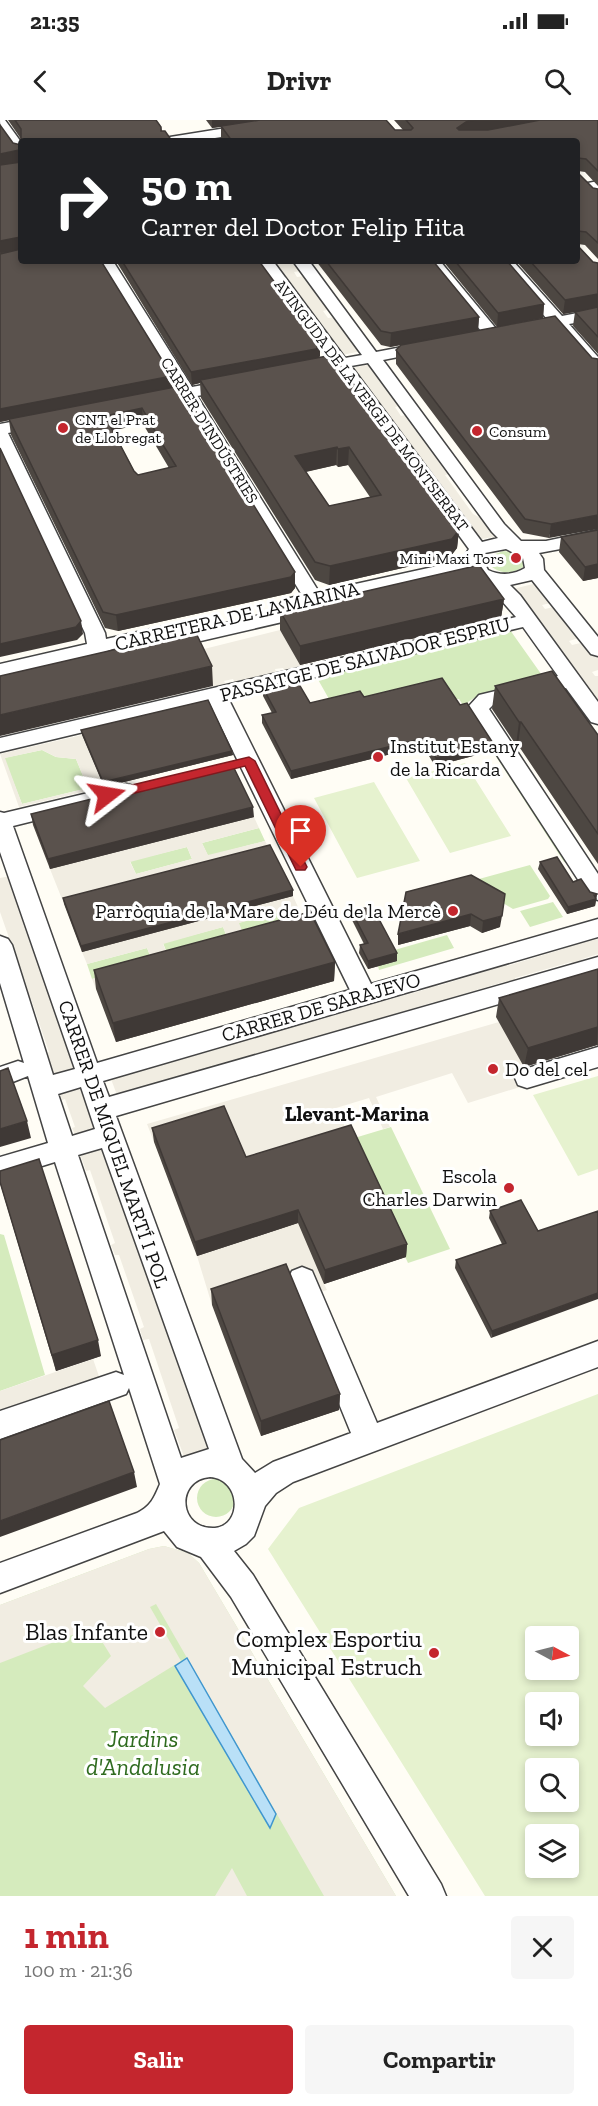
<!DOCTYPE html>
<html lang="es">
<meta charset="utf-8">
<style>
body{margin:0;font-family:"Zilla Slab",serif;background:#f6f6f6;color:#222;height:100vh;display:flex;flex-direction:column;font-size:22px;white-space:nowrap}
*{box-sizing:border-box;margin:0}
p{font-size:20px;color:#767676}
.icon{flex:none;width:33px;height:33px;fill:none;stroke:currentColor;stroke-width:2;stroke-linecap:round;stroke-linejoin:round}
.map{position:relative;height:1776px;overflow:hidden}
.details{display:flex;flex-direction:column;background:#fff;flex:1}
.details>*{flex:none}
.banner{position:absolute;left:18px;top:18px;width:562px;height:126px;border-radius:6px;box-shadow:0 3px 9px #0003;background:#202124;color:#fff;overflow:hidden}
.needle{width:39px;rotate:97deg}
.tools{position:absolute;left:525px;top:1506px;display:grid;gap:12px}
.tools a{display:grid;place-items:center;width:54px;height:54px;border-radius:6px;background:#fff;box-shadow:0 3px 9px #0003;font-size:30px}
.pin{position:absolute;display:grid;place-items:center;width:51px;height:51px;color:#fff;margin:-62px -26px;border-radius:50% 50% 50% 0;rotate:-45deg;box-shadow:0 0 6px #0007}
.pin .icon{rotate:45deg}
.me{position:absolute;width:66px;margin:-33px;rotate:76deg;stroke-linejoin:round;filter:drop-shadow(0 0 4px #0008)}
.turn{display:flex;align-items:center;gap:21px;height:126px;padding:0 24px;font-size:27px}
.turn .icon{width:78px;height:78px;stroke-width:2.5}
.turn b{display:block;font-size:42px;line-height:51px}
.round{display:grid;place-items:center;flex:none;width:63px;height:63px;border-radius:6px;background:#f6f6f6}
.head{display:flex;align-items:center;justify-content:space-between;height:102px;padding:0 24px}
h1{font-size:36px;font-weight:800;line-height:45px;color:#c4262e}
.primary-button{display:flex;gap:12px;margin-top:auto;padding:12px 24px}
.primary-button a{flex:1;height:69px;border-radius:6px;background:#c4262e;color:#fff;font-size:24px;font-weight:800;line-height:69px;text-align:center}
.primary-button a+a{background:#f6f6f6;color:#222}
.status{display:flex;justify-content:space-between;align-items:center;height:42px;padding:0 30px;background:#fff;direction:ltr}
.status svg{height:16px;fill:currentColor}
header{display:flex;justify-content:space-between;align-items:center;height:78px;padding:0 24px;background:#fff;font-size:27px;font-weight:800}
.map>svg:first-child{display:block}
.green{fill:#d5ebbd}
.pitch{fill:#e6f2cf;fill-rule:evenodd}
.plaza{fill:#f1ede2;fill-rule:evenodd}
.water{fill:#b9e0f7;stroke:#3f96cf;stroke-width:1.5}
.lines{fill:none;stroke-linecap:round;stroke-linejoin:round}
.minor-casing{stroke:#444;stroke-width:3}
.minor{fill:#fff;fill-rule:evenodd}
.wall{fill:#4d4742;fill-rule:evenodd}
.shaded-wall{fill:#3f3936}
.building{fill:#5a524d;stroke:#3f3936;stroke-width:1.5;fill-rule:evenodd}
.route{fill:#c4262e;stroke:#7f191e;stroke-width:1.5}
.poi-dot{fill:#c4262e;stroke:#fff;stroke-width:2}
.labels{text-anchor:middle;stroke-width:6;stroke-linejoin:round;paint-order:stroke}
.far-street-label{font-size:16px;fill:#111;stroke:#fff}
.far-poi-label{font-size:16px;fill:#111;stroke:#fff;text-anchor:start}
.street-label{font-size:20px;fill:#111;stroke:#fff}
.poi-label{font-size:20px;fill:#111;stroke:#fff;text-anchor:start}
.neighbourhood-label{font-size:21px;font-weight:bold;fill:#111;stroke:#fff}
.near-poi-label{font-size:24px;fill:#111;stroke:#fff;text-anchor:end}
.near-park-label{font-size:24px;font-style:italic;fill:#2f6b1f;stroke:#fff}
</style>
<div class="status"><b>21:35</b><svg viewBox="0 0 49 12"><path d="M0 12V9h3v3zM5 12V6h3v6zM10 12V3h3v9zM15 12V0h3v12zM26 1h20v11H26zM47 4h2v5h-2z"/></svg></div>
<header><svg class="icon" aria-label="back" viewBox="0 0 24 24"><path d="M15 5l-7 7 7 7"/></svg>Drivr<svg class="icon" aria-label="search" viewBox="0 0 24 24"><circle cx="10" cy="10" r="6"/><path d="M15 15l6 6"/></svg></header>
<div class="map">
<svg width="598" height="1776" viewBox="0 0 598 1776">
<rect width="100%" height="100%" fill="#fffdf5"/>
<!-- green -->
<path class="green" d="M503 431 514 432 522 437 524 444 523 447C512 455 498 454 489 444L490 436Z
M510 510 544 558 474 578 468 582V585L568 743 564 742 459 579 365 583 329 579 316 556Z
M42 630 56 637 76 639 88 668 22 684 4 638Z
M259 708 265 721 208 736 202 723Z
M187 727 192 739 136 754 130 741Z
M530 745 550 776 548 779 513 789 468 762Z
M553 782 563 797 530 807 520 791Z
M298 787 305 802 245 818 238 803Z
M223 807 229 822 169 838 163 823Z
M447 815 454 828 379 850 378 846 397 841 391 831Z
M147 828 153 843 92 859 87 844Z
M391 1007 450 1129 408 1143 351 1019Z
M0 1114 4 1115 45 1255 0 1271Z
M197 1378a19 19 0 1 1 38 0a19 19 0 1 1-38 0Z
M164 1426 188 1433 199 1443 396 1776H0V1485L149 1429Z"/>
<!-- pitch -->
<path class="pitch" d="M465 643 511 716 450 733 406 658Z
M374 662 420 741 357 758 314 678Z
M598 956V1049L578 1056 533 975Z
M598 1274V1776H485L268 1429 299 1388ZM568 1516V1550H536V1516ZM536 1582H568V1616H536ZM536 1648H568V1682H536ZM536 1714H568V1748H536Z"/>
<!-- plaza -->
<path class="plaza" d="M272 141H294L301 151 294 152 297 157 305 156 330 189 323 191 328 198 336 197 361 231 342 235Z
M372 244 403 285 395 287 401 296 410 294 453 353 445 355 473 394 484 400 498 416 477 420 352 248Z
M537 463 555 482 542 485 545 489 558 486 582 517 569 521 572 525 585 522 598 538V550L592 552 595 556H598V589L513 469Z
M280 510 303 549 286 553 283 548 275 549 277 556 236 565 233 559 224 561 227 567 215 570 196 531Z
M82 615 104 667 19 687 0 634ZM42 630 56 637 76 639 88 668 22 684 5 638Z
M254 697 259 708 202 723 208 735 265 721 271 731 64 784 50 749ZM187 727 192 739 136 754 130 742Z
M10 756 22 787 18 788 31 823 34 822V830L68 927 80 949 54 957 46 934 49 932 31 879 27 880 25 873 28 872 0 792V758Z
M293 776 298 787 239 803 245 818 310 811 96 869 92 859 153 842 147 828 87 844 82 832ZM223 807 229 822 169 838 163 824Z
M598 819V834L582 839 583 842 573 845 571 842 515 858 516 861 506 864 504 862 446 879 447 882 436 885 434 882 392 895V897L382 900 380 898 323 915 324 917 313 921 311 918 240 939 241 941 229 945 228 942 117 975 111 959 152 945 154 947 222 928 221 925 232 922 233 924 304 904V901L315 898 316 901 373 884 372 882 383 879 384 881 427 869 426 866 436 863 438 866 496 848V846L506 843 507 846 563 829 562 827Z
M499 902 527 951 598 943 468 983 452 953 376 977 390 1007 383 1009 369 978 336 988 351 1019 324 1164 327 1170 317 1173 293 1159 212 1185 197 1136 272 1112 225 1001 154 1022 147 1004Z
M83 965 84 975 94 1002 100 1008 76 1016 72 1008 75 1007 65 979 62 980 60 974Z
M102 1024 214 1330 185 1339 174 1310 179 1308 149 1219 143 1220 140 1209 144 1207 119 1135H115L111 1125 115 1123 90 1050 86 1051 80 1034Z
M93 1239 113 1297 0 1337V1271Z
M164 1426 188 1433 199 1443 396 1776H324L156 1484 150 1487 181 1541 105 1588 83 1566 111 1536 93 1507 0 1543V1485L149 1429Z
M232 1748 247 1776H215Z"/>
<!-- water -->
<path class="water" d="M187 1538 276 1694 270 1708 175 1546Z"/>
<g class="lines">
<!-- minor casing -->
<g class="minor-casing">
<path id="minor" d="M0 0H5L21 22V35C8 31 0 13 0 0Z
M277 0H309L302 4 196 21H163L170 17Z
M598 61V69L578 73V65Z
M97 141H113L192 267 230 260 238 265 236 269 197 276 319 472 451 443 465 435 469 429 337 249 306 255 300 253 298 250 300 247 330 241 257 141H273L345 238 362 235 293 141H309L376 232 428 222 434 224 436 227 434 230 383 240 504 404 521 421H546L598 410V422L539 433 543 439 544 450 598 517V536L591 534 532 460 510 465 520 475 598 582V604L591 602 566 568 493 585 489 589 598 754V780L590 778 469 592 468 587 479 575 558 556 523 507 228 578 371 864 598 799V817L103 961 109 977 598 837V855L116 996 242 1339 255 1353 273 1342 351 1313 288 1159 292 1151 302 1147 312 1151 377 1303 598 1221V1247L293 1362 276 1373 265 1386 254 1416 246 1424 234 1431 253 1455 441 1764 446 1776H409L231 1477 201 1437 177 1427 164 1411 0 1473V1443L137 1393C151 1386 154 1378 160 1364L129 1268 126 1274 0 1319V1291L116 1252 124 1255 55 1042 0 1059V1037L48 1023 28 956 0 967V947L18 941 24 943 0 863V816L8 819 12 825 53 955 75 949 0 732V692L4 693 126 664 134 666 137 671 134 676 126 678 13 706 97 943 350 870 209 582 0 632V618L516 497 486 463 475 458 467 449 313 485 320 490 317 494 166 529 159 527 156 523 158 520C144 523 117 526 105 532 94 538 99 548 81 544L79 538 0 556V544L87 524 85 513 0 331V304L42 296 48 297 51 301 48 305 8 313 105 513 106 519 183 502 190 504 193 508 191 511 287 489 280 484 283 480 302 475 182 279 153 285 145 280 147 276 177 270ZM368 243 492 412 498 418 482 422 351 246ZM506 429 523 438 525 448C513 455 501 456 488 450L482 439 485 433ZM81 967 95 1009 72 1016 58 974ZM102 1028 209 1329 181 1338 78 1035ZM210 1357C241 1359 243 1405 215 1408 178 1410 175 1360 210 1357Z
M424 141H440L498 211 500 214 498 217H486Z
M497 141H513L562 196 598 189V199L569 204 598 237V252L592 250 554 207 530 212 524 210 522 207 524 204 547 199Z
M598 927V947L527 968 518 965 515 958 518 951Z"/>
</g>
<!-- minor -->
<use href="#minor" class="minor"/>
</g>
<!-- wall -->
<path class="wall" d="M8 0H156L161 7 162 11 21 19Z
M206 0H386L395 10H403L394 0H598V66L585 52 578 51V53L593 68 598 69V139L585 125 578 124V126L593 142 598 143V234L573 206 575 192 591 189 563 194 516 141H578V21H222L221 19V7L212 8Z
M13 23 21 25V141L172 267 295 468 291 473 118 511 105 508 11 315 9 300 0 302V134ZM143 304 169 348 138 355 134 351 113 310Z
M116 141H259L320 236 319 237 459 410 457 428 450 437 329 465 315 460 201 278 200 263 192 265ZM336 345 338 347 348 345 370 377 329 386 306 352Z
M316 141H433L479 197 478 210 592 238 549 418 523 413 396 244V230L412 223 390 227 381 225Z
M443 141H507L544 184 543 198 497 207Z
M598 410V458L583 461 559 432 561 417Z
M504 479 501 498 300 545 280 510V491Z
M495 566 598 615V744L518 625H516L492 589Z
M263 568 310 583 364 577 460 585 493 623 492 631 435 646 423 626 291 659 262 603V595L272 593 263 576Z
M81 610 232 631 233 635 104 667 82 615Z
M31 694 254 697 50 749 33 705Z
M540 742 590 772 597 774 595 786 567 794 538 749Z
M471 755 500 807 482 813 470 806 398 825Z
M293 770V776L82 832 64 784 63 778Z
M352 792 397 841 368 849 359 833 360 825 364 824 352 800Z
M335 842 334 861 116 922 96 869 94 850Z
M598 849V926L597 925 524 947 496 897 499 878Z
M152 1008 246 1037 407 1124 406 1137 324 1164 298 1103 197 1136 154 1022Z
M0 1063 101 1236 56 1251Z
M521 1080 491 1218 455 1148 456 1140 502 1124 489 1098 490 1091Z
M211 1169 340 1274 339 1290 261 1316 212 1185Z"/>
<!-- shaded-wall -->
<path class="shaded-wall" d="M212 0H263L212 8Z
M475 0H539L456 21 457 8 466 2Z
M19 30 21 42 0 46V34Z
M21 117V130L0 133V121Z
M598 174V188L563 194 565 180Z
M544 184 543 198 497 207 498 193Z
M479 197 478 210 390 227 391 213Z
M320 224V236L316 241 200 260V263L192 265 191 252Z
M172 256V268L0 302V289Z
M142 288 143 304 106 312 105 296Z
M337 327 336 345 295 354V336Z
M349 327 348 345 338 347V329Z
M598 395V409L549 418 551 404Z
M459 410 457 428 450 437 329 465 330 446Z
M598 444V458L583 461 585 447Z
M295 452V468L291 473 118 511 116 495Z
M504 479 501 498 300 545V526Z
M81 501 83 514 77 520 0 537V524Z
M212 546 213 566 0 616V595Z
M519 602H521L518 625H516Z
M424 618 423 626 291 659V651Z
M493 623 492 631 435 646 436 638Z
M232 631 233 635 104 667 103 662Z
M253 687 254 697 50 749 48 739Z
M293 770V776L82 832 81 826Z
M597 774 595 786 567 794 568 787Z
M471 794 470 806 398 825V814Z
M502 796 500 807 482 813 483 801Z
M397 833V841L368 849V841Z
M335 842 334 861 116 922 113 903Z
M598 907 597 925 524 947 528 928Z
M27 1001 31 1018 0 1027V1009Z
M298 1090V1103L197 1136 195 1122Z
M407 1124 406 1137 324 1164 325 1150Z
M598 1173V1179L491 1218 492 1211Z
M98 1220 101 1236 56 1251 52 1235Z
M340 1274 339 1290 261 1316V1301Z
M134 1352 137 1367 0 1417V1401Z"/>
<!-- building -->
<path class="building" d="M15 0H156L161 7V11H165L172 21H21V9Z
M260 0H386L395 10H411L413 8 406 0H475L466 2 457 8 459 10H488L540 0H598V51L586 39 578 38V53L593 68 598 69V123L586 112 578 111V126L593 142 598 143V174L565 180 530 141H578V21H232L221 6Z
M0 5 13 23 21 25V32L19 30 0 34Z
M21 42V120V117L0 121V45Z
M21 129V141H101L172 256 0 289V134Z
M122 141H259L320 224 316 229 191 252Z
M326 141H433L479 197 391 213 381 211Z
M455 141H507L544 184 498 193Z
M598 187V217L575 192Z
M555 196 592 238 598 239V395L551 404 525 399 396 230 401 225Z
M327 236 334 237 459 410 452 419 330 446 315 442 200 260ZM337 327 338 329 349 327 381 375 329 386 295 336Z
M180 266 295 452 291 457 116 495 103 492 9 299ZM142 288 163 325 176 346 138 355 134 351 105 296Z
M0 328 81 501 76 507 0 524Z
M598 410V444L585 447 561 417Z
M479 445 504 479 300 526 280 491Z
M195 511 212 546 0 595V556Z
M552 551 598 615V714L521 602H519L495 566Z
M442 558 460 585 467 583 493 623 436 638 424 618 291 651 262 595 276 592 263 568 296 559 310 583 360 571 364 577Z
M208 580 232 631 103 662 81 610Z
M232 644 253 687 48 739 31 694Z
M270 725 293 770 81 826 63 778Z
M557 737 573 762 581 759 590 772 597 774 594 775 596 779 568 787 540 742Z
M471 755 505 774 502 796 483 801 471 794 398 814 406 772Z
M372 786 397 833 368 841 360 825 368 823 352 792Z
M310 792 335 842 113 903 94 850Z
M598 849V907L528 928 499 878Z
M8 948 27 1001 0 1009V951Z
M224 986 246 1037 351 1005 407 1124 325 1150 298 1090 195 1122 152 1008Z
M39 1039 98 1220 52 1235 0 1062V1051Z
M521 1080 538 1111 598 1091V1173L492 1211 456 1140 506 1123 490 1091Z
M286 1144 340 1274 261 1301 211 1169Z
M109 1281 134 1352 0 1401V1320Z"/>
<!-- route -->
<path class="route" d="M249 637 255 641 307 747 305 750H296L245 646 107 680 101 675 107 671Z"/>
<!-- markers -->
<g class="poi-dot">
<circle cx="63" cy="308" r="6"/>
<circle cx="477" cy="311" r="6"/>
<circle cx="516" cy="438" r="6"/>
<circle cx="378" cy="637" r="6"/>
<circle cx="453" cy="791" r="6"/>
<circle cx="493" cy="949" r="6"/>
<circle cx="509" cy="1068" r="6"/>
<circle cx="160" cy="1512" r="6"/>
<circle cx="434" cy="1533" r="6"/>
</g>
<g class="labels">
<!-- far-street labels -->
<g class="far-street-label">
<text transform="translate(372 285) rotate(53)" y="6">AVINGUDA DE LA VERGE DE MONTSERRAT</text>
<text transform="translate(210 310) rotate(58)" y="6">CARRER D'INDÚSTRIES</text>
</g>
<!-- far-poi labels -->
<g class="far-poi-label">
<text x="75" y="305">CNT el Prat<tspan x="75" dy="18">de Llobregat</tspan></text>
<text x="489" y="317">Consum</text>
<text x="504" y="444" text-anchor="end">Mini Maxi Tors</text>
</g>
<!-- street labels -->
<g class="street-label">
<text transform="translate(237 496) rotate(-13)" y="7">CARRETERA DE LA MARINA</text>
<text transform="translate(365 539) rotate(-14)" y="7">PASSATGE DE SALVADOR ESPRIU</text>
<text transform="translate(321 887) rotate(-16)" y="7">CARRER DE SARAJEVO</text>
<text transform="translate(114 1024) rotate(71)" y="7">CARRER DE MIQUEL MARTÍ I POL</text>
</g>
<!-- poi labels -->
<g class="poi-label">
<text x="390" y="633">Institut Estany<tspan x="390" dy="23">de la Ricarda</tspan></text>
<text x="441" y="798" text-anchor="end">Parròquia de la Mare de Déu de la Mercè</text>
<text x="505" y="956">Do del cel</text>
<text x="497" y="1063" text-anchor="end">Escola<tspan x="497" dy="23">Charles Darwin</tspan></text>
</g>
<!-- neighbourhood labels -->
<g class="neighbourhood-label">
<text x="357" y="1001">Llevant-Marina</text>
</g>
<!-- near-poi labels -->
<g class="near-poi-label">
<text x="148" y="1520">Blas Infante</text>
<text x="422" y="1527">Complex Esportiu<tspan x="422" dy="28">Municipal Estruch</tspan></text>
</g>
<!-- near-park labels -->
<g class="near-park-label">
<text x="143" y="1627">Jardins<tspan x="143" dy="28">d'Andalusia</tspan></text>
</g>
</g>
</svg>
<div class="tools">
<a><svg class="needle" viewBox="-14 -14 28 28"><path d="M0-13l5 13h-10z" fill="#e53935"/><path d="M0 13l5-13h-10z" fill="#767676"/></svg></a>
<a><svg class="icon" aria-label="sound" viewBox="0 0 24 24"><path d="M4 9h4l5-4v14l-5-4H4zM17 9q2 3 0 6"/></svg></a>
<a><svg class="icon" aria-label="search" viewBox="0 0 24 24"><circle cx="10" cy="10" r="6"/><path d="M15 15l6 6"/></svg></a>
<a><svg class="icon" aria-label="layers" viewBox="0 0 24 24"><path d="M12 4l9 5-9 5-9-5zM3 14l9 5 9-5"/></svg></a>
</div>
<div class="pin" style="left:301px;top:747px;background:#d93025"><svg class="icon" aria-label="arrive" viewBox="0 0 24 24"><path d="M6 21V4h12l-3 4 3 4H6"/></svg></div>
<svg class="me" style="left:107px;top:675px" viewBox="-20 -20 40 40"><path d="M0-17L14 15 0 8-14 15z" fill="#c4262e" stroke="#fff" stroke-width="4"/></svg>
<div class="banner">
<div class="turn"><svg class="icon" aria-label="right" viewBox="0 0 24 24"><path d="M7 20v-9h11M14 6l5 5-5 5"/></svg><div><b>50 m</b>Carrer del Doctor Felip Hita</div></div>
</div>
</div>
<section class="details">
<div class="head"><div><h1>1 min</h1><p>100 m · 21:36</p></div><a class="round"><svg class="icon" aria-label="close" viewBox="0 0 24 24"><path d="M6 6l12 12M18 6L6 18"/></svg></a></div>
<div class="primary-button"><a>Salir</a><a>Compartir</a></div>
</section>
